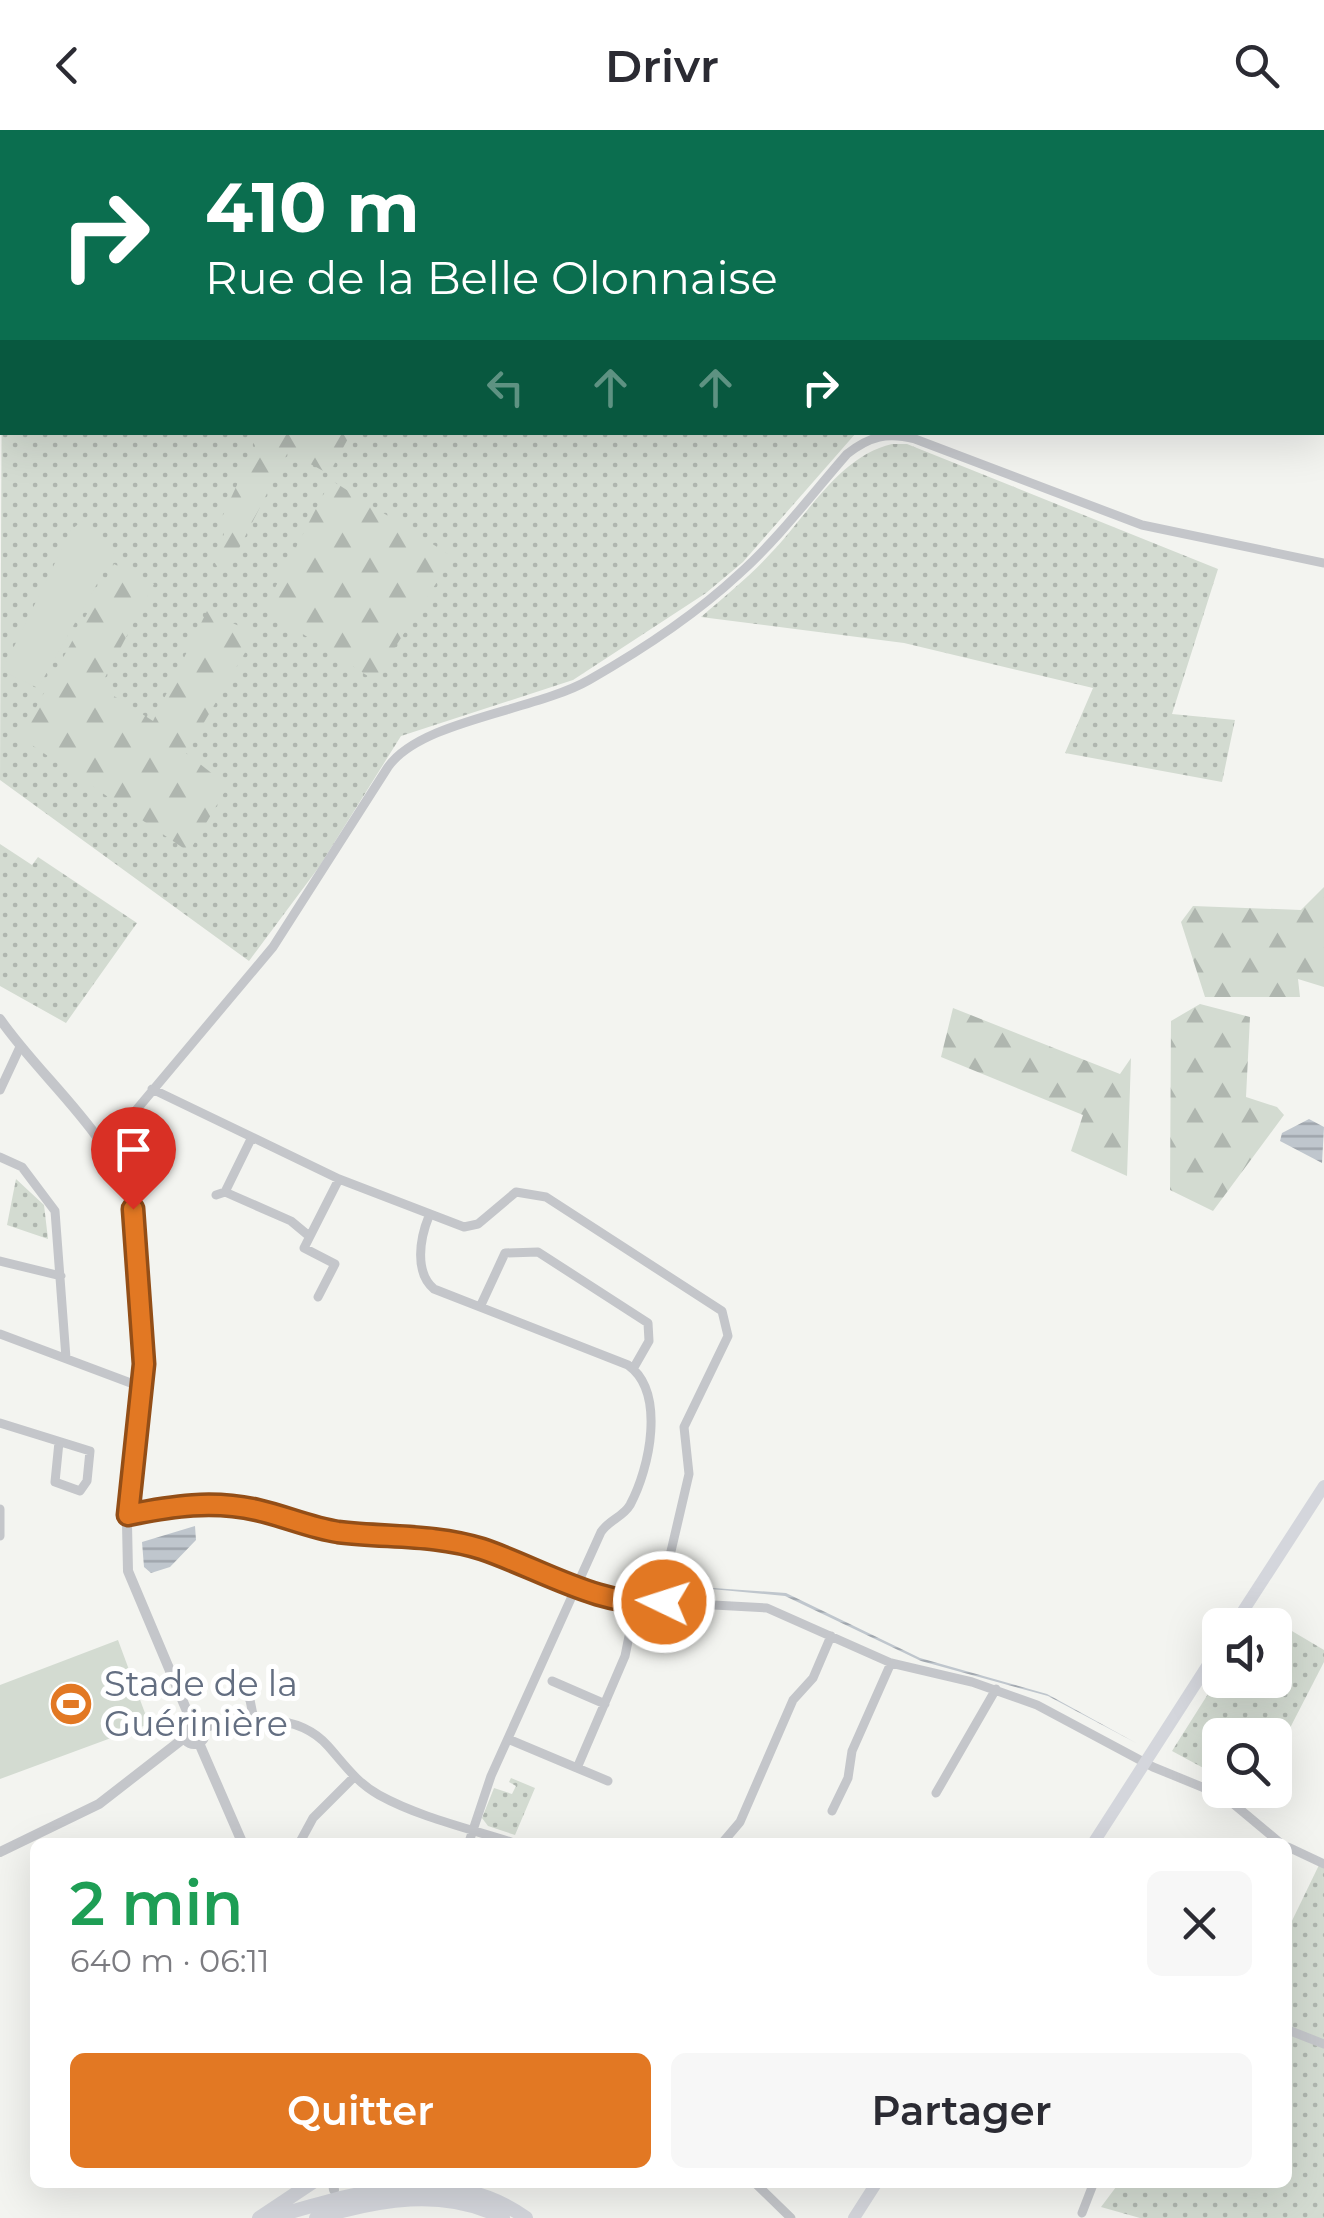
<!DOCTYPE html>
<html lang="fr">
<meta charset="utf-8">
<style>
body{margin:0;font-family:Montserrat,sans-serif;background:#f7f7f7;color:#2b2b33;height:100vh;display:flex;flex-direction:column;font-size:38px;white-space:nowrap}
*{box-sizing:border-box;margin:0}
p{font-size:32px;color:#7c7c81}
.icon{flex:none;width:55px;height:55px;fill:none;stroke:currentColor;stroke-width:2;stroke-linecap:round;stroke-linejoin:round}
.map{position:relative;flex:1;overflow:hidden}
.sheet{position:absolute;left:30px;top:1708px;width:1262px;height:350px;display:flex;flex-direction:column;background:#fff;border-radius:15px;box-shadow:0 10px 40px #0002}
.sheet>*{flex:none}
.top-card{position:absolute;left:0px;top:0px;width:1325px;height:305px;box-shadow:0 10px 40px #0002;background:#0b6e4f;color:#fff;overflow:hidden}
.tools{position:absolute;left:1202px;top:1478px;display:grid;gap:20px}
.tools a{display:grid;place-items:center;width:90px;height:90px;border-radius:15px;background:#fff;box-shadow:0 10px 40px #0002;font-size:50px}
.pin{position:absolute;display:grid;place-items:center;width:85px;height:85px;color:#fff;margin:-102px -42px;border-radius:50% 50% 50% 0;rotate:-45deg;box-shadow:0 0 10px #0007}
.pin .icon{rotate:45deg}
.me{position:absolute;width:110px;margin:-55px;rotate:274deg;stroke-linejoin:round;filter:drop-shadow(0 0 8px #0008)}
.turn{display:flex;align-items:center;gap:35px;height:210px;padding:0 40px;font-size:45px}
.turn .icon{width:130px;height:130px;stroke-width:2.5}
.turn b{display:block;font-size:70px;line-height:85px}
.lanes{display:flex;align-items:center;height:95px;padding:0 40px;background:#0003;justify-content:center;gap:50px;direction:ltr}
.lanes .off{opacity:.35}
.round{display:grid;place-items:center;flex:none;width:105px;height:105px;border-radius:15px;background:#f7f7f7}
.head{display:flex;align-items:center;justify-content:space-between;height:170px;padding:0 40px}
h1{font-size:60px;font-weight:600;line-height:75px;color:#1e9e55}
.primary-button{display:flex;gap:20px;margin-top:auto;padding:20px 40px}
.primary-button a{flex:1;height:115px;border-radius:15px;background:#e27823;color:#fff;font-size:40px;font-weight:600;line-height:115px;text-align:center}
.primary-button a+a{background:#f7f7f7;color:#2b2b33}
header{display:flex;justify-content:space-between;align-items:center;height:130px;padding:0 40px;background:#fff;font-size:45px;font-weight:600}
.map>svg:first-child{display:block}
.grass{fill:url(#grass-dots)}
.forest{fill:url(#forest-firs)}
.garden{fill:#d3dbd1}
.water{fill:url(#water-rules)}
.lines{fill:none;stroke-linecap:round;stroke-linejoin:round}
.minor{stroke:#c4c6ca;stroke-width:9}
.tertiary{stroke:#c4c6ca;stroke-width:10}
.secondary{stroke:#d4d6dc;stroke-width:12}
.primary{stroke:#d4d6dc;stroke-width:14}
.route-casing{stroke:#934e17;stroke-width:25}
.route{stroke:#e27823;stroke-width:18}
.labels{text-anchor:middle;stroke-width:10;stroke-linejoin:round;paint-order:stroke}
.poi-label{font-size:35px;fill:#636e81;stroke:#fff;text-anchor:start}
</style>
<header><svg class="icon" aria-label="back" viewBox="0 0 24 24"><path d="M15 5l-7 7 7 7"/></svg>Drivr<svg class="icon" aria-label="search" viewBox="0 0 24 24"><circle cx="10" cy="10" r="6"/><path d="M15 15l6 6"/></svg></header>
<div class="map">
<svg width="1324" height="2088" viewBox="0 0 1324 2088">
<defs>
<pattern id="grass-dots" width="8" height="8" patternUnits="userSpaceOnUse" patternTransform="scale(2.5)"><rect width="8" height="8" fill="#d3dbd1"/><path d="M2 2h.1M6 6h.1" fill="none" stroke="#afb6af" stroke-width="1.8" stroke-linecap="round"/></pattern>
<pattern id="forest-firs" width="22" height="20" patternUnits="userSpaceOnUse" patternTransform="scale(2.5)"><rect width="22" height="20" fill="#d3dbd1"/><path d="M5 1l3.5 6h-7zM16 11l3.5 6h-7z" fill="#afb6af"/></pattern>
<pattern id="water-rules" width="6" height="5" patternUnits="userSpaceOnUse" patternTransform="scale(2.5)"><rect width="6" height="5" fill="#bfc6cd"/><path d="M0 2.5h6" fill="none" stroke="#9fa5ac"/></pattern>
</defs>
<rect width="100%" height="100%" fill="#f3f4f0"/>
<!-- grass -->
<path class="grass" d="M491 0H902L492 2Z
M2 203V302L856 303 743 432 706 463 573 550 401 606 319 737 249 831 0 650Z
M892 314H907L1218 439 1172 584 1235 590 1222 652 1065 623 1093 558 904 513 701 487C725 466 750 446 771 423 807 386 839 326 892 314Z
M0 714 32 735 38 727 137 793 66 893 0 856Z
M16 1049 44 1075 48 1109 7 1095Z
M1260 1482 1324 1520V1532L1275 1627V1605H1220V1647L1172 1621 1220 1545V1550H1275V1495H1252Z
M511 1648 535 1658 515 1705 488 1696 482 1688 494 1658 512 1664 516 1656 509 1652Z
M1319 1735 1324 1738V2088H1140L1101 2077 1119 2053 1288 2052V1799Z"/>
<!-- forest -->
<path class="forest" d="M249 303H351L329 344 288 322 227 442 220 441 213 430 224 404 218 396 255 316Z
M331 350 453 427 374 550 264 479Z
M114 434 154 454 100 557 153 591 207 481 256 504 186 623 228 656 189 722 20 607Z
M1324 757V857L1298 849 1300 867H1205L1181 792 1193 776 1301 780Z
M1200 874 1250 887 1246 967 1277 977 1284 985 1213 1081 1170 1060 1171 891Z
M953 878 1120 944 1131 928 1127 1046 1071 1021 1083 985 941 927Z"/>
<!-- garden -->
<path class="garden" d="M82 391 114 424 38 558 2 541 71 400Z
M118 1510 149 1594 0 1649V1555Z"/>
<!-- water -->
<path class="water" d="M1309 989 1324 997 1322 1033 1280 1011 1282 1003Z
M195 1396 196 1410 170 1437 151 1443 144 1437 142 1412Z
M669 1455 786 1463 920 1528 1047 1564 1138 1614 1048 1566 921 1531 785 1466Z"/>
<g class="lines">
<!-- minor -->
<path class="minor" d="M481 0 483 2
M36 2 38 0
M152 959 339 1049 464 1097 478 1094 516 1062 546 1067 722 1181 728 1206 684 1297 689 1344 665 1447 664 1471
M0 960 20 917
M106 1016 273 817 388 637C421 590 535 581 589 550 640 521 696 484 739 444 779 408 812 364 847 324 870 306 887 302 915 309L1142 395 1324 433
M0 1027 22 1037 55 1081 66 1228
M225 1062 291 1091 309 1106
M216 1065 225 1062 252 1007
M429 1086C420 1108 414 1142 434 1159L628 1235C666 1262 650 1338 630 1375 623 1387 609 1390 601 1402L491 1646 469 1712
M0 1131 61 1146
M318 1167 335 1134 304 1118 339 1049
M480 1177 505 1123 538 1122 648 1193 649 1211 633 1239
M0 1204 144 1258
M0 1293 90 1321 87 1351 80 1361 55 1352 59 1312
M0 1379V1406
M128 1385 190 1373 223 1374 337 1402 456 1412 622 1470 767 1478 891 1533 972 1552 1037 1575 1153 1637 1224 1666 1279 1712
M552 1551 605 1574
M237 1554 250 1570 254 1590
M204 1598C244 1586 298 1582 328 1616 344 1634 357 1653 379 1665 419 1687 467 1698 511 1712
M508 1609 577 1638 625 1526 636 1472
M577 1638 608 1651
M936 1663 996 1559
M832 1681 848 1648 852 1621 891 1533
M300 1712 313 1688 354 1647
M723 1712 740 1692 793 1570 813 1548 831 1506
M1288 1717 1324 1734
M1288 1900 1324 1914
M754 2052 791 2088
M1082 2083 1094 2052"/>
<!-- tertiary -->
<path class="tertiary" d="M0 889C43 951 115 1006 133 1079L144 1258 127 1394 128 1441 192 1593
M183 1603a11 11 0 1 1 22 0a11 11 0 1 1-22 0Z
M199 1613 242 1712
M0 1722 99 1674 184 1608
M333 2052 334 2060"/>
<!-- secondary -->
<path class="secondary" d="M1234 1495 1324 1356
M1094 1712 1220 1516
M854 2088 877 2052"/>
<!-- primary -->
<path class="primary" d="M259 2088 313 2052
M270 2088C353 2064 448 2031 526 2088
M316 2088C378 2070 443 2057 503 2088"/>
</g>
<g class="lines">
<!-- route casing -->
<g class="route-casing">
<path id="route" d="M133 1079 144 1234 128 1385C173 1376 212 1370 257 1380 284 1386 311 1398 338 1402 387 1408 434 1404 482 1419 539 1438 602 1479 664 1472"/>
</g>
<!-- route -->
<use href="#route" class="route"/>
</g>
<!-- icons -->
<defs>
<g id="stadium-disc" transform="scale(2.25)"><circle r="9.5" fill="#e27823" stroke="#fff"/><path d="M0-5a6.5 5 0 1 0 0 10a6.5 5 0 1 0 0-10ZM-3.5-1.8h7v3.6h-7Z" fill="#fff"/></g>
</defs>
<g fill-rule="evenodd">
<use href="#stadium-disc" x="71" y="1574"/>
</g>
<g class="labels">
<!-- poi labels -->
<g class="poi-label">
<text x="104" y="1566">Stade de la<tspan x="104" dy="40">Guérinière</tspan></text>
</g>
</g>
</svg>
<div class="tools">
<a><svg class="icon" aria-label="sound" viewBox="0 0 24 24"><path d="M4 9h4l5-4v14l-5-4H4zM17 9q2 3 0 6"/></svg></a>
<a><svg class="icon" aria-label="search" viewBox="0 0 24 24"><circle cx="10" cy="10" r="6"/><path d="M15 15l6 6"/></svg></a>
</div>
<div class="pin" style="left:133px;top:1079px;background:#d93025"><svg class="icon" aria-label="arrive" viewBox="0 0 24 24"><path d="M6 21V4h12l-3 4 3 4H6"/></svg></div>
<svg class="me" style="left:664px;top:1472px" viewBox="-20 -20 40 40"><circle r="17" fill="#e27823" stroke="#fff" stroke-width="3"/><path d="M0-11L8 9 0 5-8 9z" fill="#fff"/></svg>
<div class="top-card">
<div class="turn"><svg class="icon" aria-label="right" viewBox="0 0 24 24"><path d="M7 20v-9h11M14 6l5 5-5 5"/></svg><div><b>410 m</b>Rue de la Belle Olonnaise</div></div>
<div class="lanes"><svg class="icon off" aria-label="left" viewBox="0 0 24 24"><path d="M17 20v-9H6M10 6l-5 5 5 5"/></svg><svg class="icon off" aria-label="ahead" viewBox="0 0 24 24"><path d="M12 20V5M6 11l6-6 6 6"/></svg><svg class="icon off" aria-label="ahead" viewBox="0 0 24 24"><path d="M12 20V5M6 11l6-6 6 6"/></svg><svg class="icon" aria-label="right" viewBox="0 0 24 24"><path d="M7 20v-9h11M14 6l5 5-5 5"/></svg></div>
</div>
<section class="sheet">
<div class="head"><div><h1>2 min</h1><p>640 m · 06:11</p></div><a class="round"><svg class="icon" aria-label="close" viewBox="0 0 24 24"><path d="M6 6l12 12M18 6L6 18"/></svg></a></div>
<div class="primary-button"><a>Quitter</a><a>Partager</a></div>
</section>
</div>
